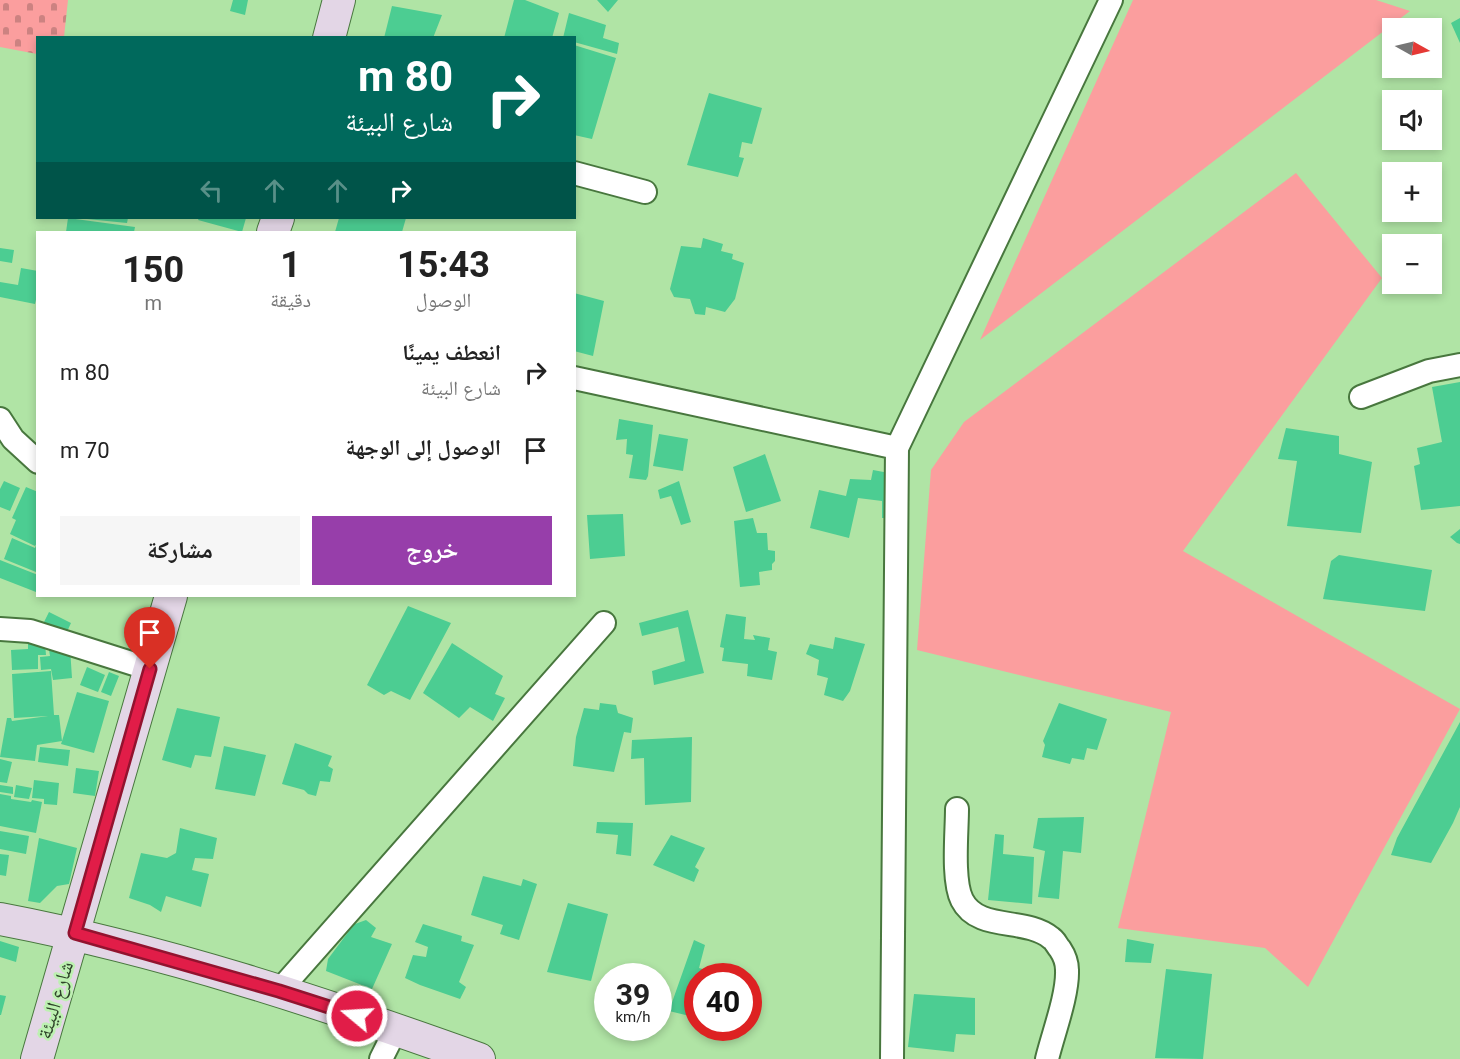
<!DOCTYPE html>
<html lang="ar">
<meta charset="utf-8">
<style>
body{margin:0;font-family:Roboto,"Noto Naskh Arabic",sans-serif;background:#f6f6f6;color:#222;direction:rtl;height:100vh;display:flex;flex-direction:column;font-size:22px;white-space:nowrap}
*{box-sizing:border-box;margin:0}
p{font-size:20px;color:#767676}
.icon{flex:none;width:33px;height:33px;fill:none;stroke:currentColor;stroke-width:2;stroke-linecap:round;stroke-linejoin:round}
.map{position:relative;flex:1;overflow:hidden;direction:ltr}
.side{position:absolute;left:36px;top:231px;width:540px;height:366px;display:flex;flex-direction:column;background:#fff;border-radius:0px;box-shadow:0 3px 9px #0003;direction:rtl}
.side>*{flex:none}
.top-card{position:absolute;left:36px;top:36px;width:540px;height:183px;border-radius:0px;box-shadow:0 3px 9px #0003;direction:rtl;background:#00695c;color:#fff;overflow:hidden}
.needle{width:39px;rotate:98deg}
.buttons{position:absolute;left:1382px;top:18px;display:grid;gap:12px}
.buttons a{display:grid;place-items:center;width:60px;height:60px;border-radius:0px;background:#fff;box-shadow:0 3px 9px #0003;font-size:30px}
.speed{position:absolute;left:594px;top:963px;display:flex;gap:12px;font-size:30px;font-weight:700;text-align:center}
.speed>*{display:grid;place-content:center;width:78px;height:78px;border-radius:50%;background:#fff;box-shadow:0 3px 9px #0003;line-height:1}
.speed small{font-size:15px;font-weight:400}
.speed .limit{border:9px solid #d22;background:#fff;color:#111}
.pin{position:absolute;display:grid;place-items:center;width:51px;height:51px;color:#fff;margin:-62px -26px;border-radius:50% 50% 50% 0;rotate:-45deg;box-shadow:0 0 6px #0007}
.pin .icon{rotate:45deg}
.me{position:absolute;width:66px;margin:-33px;rotate:288deg;stroke-linejoin:round;filter:drop-shadow(0 0 4px #0008)}
.turn{display:flex;align-items:center;gap:21px;height:126px;padding:0 24px;font-size:27px}
.turn .icon{width:78px;height:78px;stroke-width:2.5}
.turn b{display:block;font-size:42px;line-height:51px}
.lanes{display:flex;align-items:center;height:57px;padding:0 24px;background:#0003;justify-content:center;gap:30px;direction:ltr}
.lanes .off{opacity:.35}
.eta{display:flex;justify-content:space-evenly;align-items:center;height:102px;text-align:center}
.eta b{font-size:36px;font-weight:700;line-height:42px}
.button{display:flex;gap:12px;margin-top:auto;padding:12px 24px}
.button a{flex:1;height:69px;border-radius:0px;background:#973eaa;color:#fff;font-size:24px;font-weight:700;line-height:69px;text-align:center}
.button a+a{background:#f6f6f6;color:#222}
ul{padding:0;list-style:none}
li{display:flex;align-items:center;gap:18px;height:78px;padding:0 24px}
li div{flex:1}
li b{display:block;font-size:22px}
li em{font-style:normal}
.map>svg:first-child{display:block}
.grass{fill:#fb9e9e}
.cemetery{fill:url(#cemetery-stones)}
.building{fill:#4ccd92}
.lines{fill:none;stroke-linecap:round;stroke-linejoin:round}
.street-casing{stroke:#48773e;stroke-width:26}
.secondary-casing{stroke:#48773e;stroke-width:34}
.street{stroke:#fff;stroke-width:22}
.secondary{stroke:#e3d6e6;stroke-width:32}
.route-casing{stroke:#92132f;stroke-width:15}
.route{stroke:#e11d48;stroke-width:10}
.labels{text-anchor:middle;stroke-width:5;stroke-linejoin:round;paint-order:stroke}
.street-label{font-size:20px;fill:#2f442a;stroke:#bdf1b1}
</style>
<div class="map">
<svg width="1460" height="1059" viewBox="0 0 1460 1059">
<defs>
<pattern id="cemetery-stones" width="16" height="16" patternUnits="userSpaceOnUse" patternTransform="scale(1.5)"><rect width="16" height="16" fill="#fb9e9e"/><path d="M2 7V4a2 2 0 0 1 4 0v3zM10 15v-3a2 2 0 0 1 4 0v3z" fill="#cc8281"/></pattern>
</defs>
<rect width="100%" height="100%" fill="#b0e4a5"/>
<!-- grass -->
<path class="grass" d="M1133 0H1376L1410 11 980 340Z
M1296 173 1382 278 1183 551 1460 709 1308 987 1265 948 1118 928 1171 712 917 650 931 470 964 422Z"/>
<!-- cemetery -->
<path class="cemetery" d="M0 0H68L64 37 38 38 37 54 0 47Z"/>
<!-- building -->
<path class="building" d="M233 0H248L245 15 230 11Z
M514 0H525L559 13 552 38H504Z
M597 0H618L608 12Z
M392 6 442 15 433 38H384Z
M569 13 606 25 603 38 619 43 617 54 574 42V38H563Z
M1460 18V43L1451 23Z
M574 45 616 58 592 139 574 135Z
M709 93 762 108 752 144 742 142 739 157 744 158 738 177 687 165Z
M68 218 135 227 134 232H66Z
M87 218H128L127 223 87 219Z
M199 218H246L242 232 198 220Z
M339 218H406L402 232H335Z
M703 238 723 244 721 251 733 254 732 259 744 263 735 299 725 312 706 307 705 315 695 314 690 299 674 297 670 289 681 246 701 248Z
M0 248 14 250 12 263 0 261Z
M21 268 38 271V291L35 304 0 297V282L18 285Z
M574 293 604 301 593 356 574 351Z
M1460 382V506L1421 510 1414 466 1420 464 1417 448 1442 442 1432 387Z
M619 419 653 425 648 476 646 480 629 478 633 455 626 454 627 439 616 440Z
M1286 428 1339 436V454L1372 462 1361 533 1287 526 1297 461 1278 459Z
M659 434 688 439 683 471 653 466Z
M765 454 781 501 746 512 733 467Z
M873 470 889 473 890 518H882V501L858 498 849 538 810 528 819 490 846 496 850 479 871 480Z
M4 481 20 488 10 511 0 507V489Z
M679 481 691 522 681 525 671 496 660 499 658 490Z
M26 487 38 492V568L36 572 4 559 12 538 35 548 37 543 35 546 10 534 16 520 12 518Z
M623 514 625 556 590 559 587 515Z
M753 518 757 533H767L768 550 775 551V561L772 564V570L759 572 760 585 740 587 734 521Z
M1460 529V544L1457 543 1450 537Z
M1339 555 1432 570 1425 611 1323 599 1331 561Z
M0 560 38 575 36 592 0 578Z
M408 606 451 623 410 700 391 691 384 695 367 685Z
M688 610 704 673 654 685 652 671 685 661 678 627 642 636 639 623Z
M49 612 71 623 65 636 43 624Z
M726 614 746 617 744 639 755 640 753 635 770 638 768 650 777 652 772 680 747 676 748 664 722 661 724 648 720 647Z
M835 637 865 644 850 691 843 701 824 695 828 678 817 675 819 660 806 654 810 644 833 649Z
M45 643 46 655H38V669L12 670 11 650 28 649V644Z
M452 643 503 676 495 694 505 698 493 721 470 707 459 718 423 693Z
M70 648 72 678 53 680 51 669 41 670 40 657 50 656 49 650Z
M87 667 105 675 98 692 80 685Z
M51 671 54 715H59L62 741 77 692 109 701 94 753 61 744 62 741 37 745 35 761 0 757 7 718H11L12 721 48 716 14 718 12 674Z
M109 672 119 676 111 696 101 692Z
M600 703 616 705 618 713 633 718 631 733 624 732 614 772 573 766 576 737 584 708 599 710Z
M1059 703 1107 719 1097 750 1087 748 1084 760 1072 758 1070 764 1042 757 1045 745 1043 741Z
M177 708 220 717 211 757 195 755 191 768 162 760Z
M1460 722V807L1453 823 1431 863 1391 855 1397 838Z
M692 737 691 802 645 805 644 758 631 759 632 740Z
M295 743 332 756 328 766 333 769 330 782 320 781 316 796 308 794 304 790 282 784Z
M224 746 266 755 255 796 215 789Z
M40 747 70 750 68 766 38 762Z
M0 759 12 762 7 783 0 782Z
M76 768 99 771 95 796 73 793Z
M34 780 59 783 57 805 44 804V799L32 798Z
M0 785 13 787V794L0 792Z
M16 785 32 788 29 799 14 797Z
M0 794 11 796V799L31 802 32 800 42 802 36 833 0 826Z
M1084 817 1081 853 1063 851 1059 899 1038 897 1045 851 1033 848 1038 818Z
M597 822 633 823 631 856 616 854 618 835 596 833Z
M180 828 217 838 213 859 195 858 192 870 209 874 201 907 166 896 161 912 150 905 129 898 141 853 167 858 176 853Z
M0 831 29 836 26 854 0 849Z
M995 834 1004 835 1003 854 1034 857 1032 904 988 900Z
M671 835 705 848 695 867 699 870 694 882 653 865Z
M39 838 77 848 69 884 57 886 40 903 28 901Z
M0 854 9 855 6 876 0 875Z
M483 876 521 886 523 879 537 884 519 940 500 934 503 925 471 915Z
M568 903 608 914 591 981 547 972Z
M366 920 376 928 371 937 392 944 372 989 326 971 328 959 349 931 355 924Z
M423 924 462 936 461 941 474 945 459 982 466 987 460 999 420 985 405 978 413 955 426 957 428 947 415 942Z
M1127 939 1154 944 1151 963 1125 962Z
M694 940 705 945 699 968 724 975 723 976H698V1018L669 1011Z
M0 941 19 947 16 962 0 957Z
M1166 969 1212 974 1203 1059 1155 1058Z
M914 994 975 998V1035L956 1034 954 1052 908 1047Z
M0 995 6 996 1 1015H0Z"/>
<g class="lines">
<!-- street casing -->
<g class="street-casing">
<path id="street" d="M574 173 645 192
M574 378 897 448
M1361 397 1429 371 1460 365
M0 419 13 439 38 462
M0 629 30 631 150 669
M957 809C957 832 952 880 962 900 978 932 1026 917 1051 938 1055 940 1057 946 1060 949 1064 955 1067 963 1067 970 1068 995 1053 1034 1047 1059
M279 991 604 623
M381 1059 396 1029
M892 1059 897 448 1111 0"/>
</g>
<!-- secondary casing -->
<g class="secondary-casing">
<path id="secondary" d="M329 38 339 0
M273 232 278 218
M0 919C163 950 323 1003 479 1059
M37 1059 171 596"/>
</g>
<!-- street -->
<use href="#street" class="street"/>
<!-- secondary -->
<use href="#secondary" class="secondary"/>
</g>
<g class="lines">
<!-- route casing -->
<g class="route-casing">
<path id="route" d="M150 669 75 933 279 991 357 1016"/>
</g>
<!-- route -->
<use href="#route" class="route"/>
</g>
<g class="labels">
<!-- street labels -->
<g class="street-label">
<text transform="translate(55 1000) rotate(-73)" y="7">شارع البيئة</text>
</g>
</g>
</svg>
<div class="buttons">
<a><svg class="needle" viewBox="-14 -14 28 28"><path d="M0-13l5 13h-10z" fill="#e53935"/><path d="M0 13l5-13h-10z" fill="#767676"/></svg></a>
<a><svg class="icon" aria-label="sound" viewBox="0 0 24 24"><path d="M4 9h4l5-4v14l-5-4H4zM17 9q2 3 0 6"/></svg></a>
<a>+</a>
<a>−</a>
</div>
<div class="speed"><div>39<small>km/h</small></div><div class="limit">40</div></div>
<div class="pin" style="left:150px;top:669px;background:#d93025"><svg class="icon" aria-label="arrive" viewBox="0 0 24 24"><path d="M6 21V4h12l-3 4 3 4H6"/></svg></div>
<svg class="me" style="left:357px;top:1016px" viewBox="-20 -20 40 40"><circle r="17" fill="#e11d48" stroke="#fff" stroke-width="3"/><path d="M0-11L8 9 0 5-8 9z" fill="#fff"/></svg>
<div class="top-card">
<div class="turn"><svg class="icon" aria-label="right" viewBox="0 0 24 24"><path d="M7 20v-9h11M14 6l5 5-5 5"/></svg><div><b>80 m</b>شارع البيئة</div></div>
<div class="lanes"><svg class="icon off" aria-label="left" viewBox="0 0 24 24"><path d="M17 20v-9H6M10 6l-5 5 5 5"/></svg><svg class="icon off" aria-label="ahead" viewBox="0 0 24 24"><path d="M12 20V5M6 11l6-6 6 6"/></svg><svg class="icon off" aria-label="ahead" viewBox="0 0 24 24"><path d="M12 20V5M6 11l6-6 6 6"/></svg><svg class="icon" aria-label="right" viewBox="0 0 24 24"><path d="M7 20v-9h11M14 6l5 5-5 5"/></svg></div>
</div>
<section class="side">
<div class="eta">
<div><b>15:43</b><p>الوصول</p></div>
<div><b>1</b><p>دقيقة</p></div>
<div><b>150</b><p>m</p></div>
</div>
<ul>
<li><svg class="icon" aria-label="right" viewBox="0 0 24 24"><path d="M7 20v-9h11M14 6l5 5-5 5"/></svg><div><b>انعطف يمينًا</b><p>شارع البيئة</p></div><em>80 m</em></li>
<li><svg class="icon" aria-label="arrive" viewBox="0 0 24 24"><path d="M6 21V4h12l-3 4 3 4H6"/></svg><div><b>الوصول إلى الوجهة</b></div><em>70 m</em></li>
</ul>
<div class="button"><a>خروج</a><a>مشاركة</a></div>
</section>
</div>
